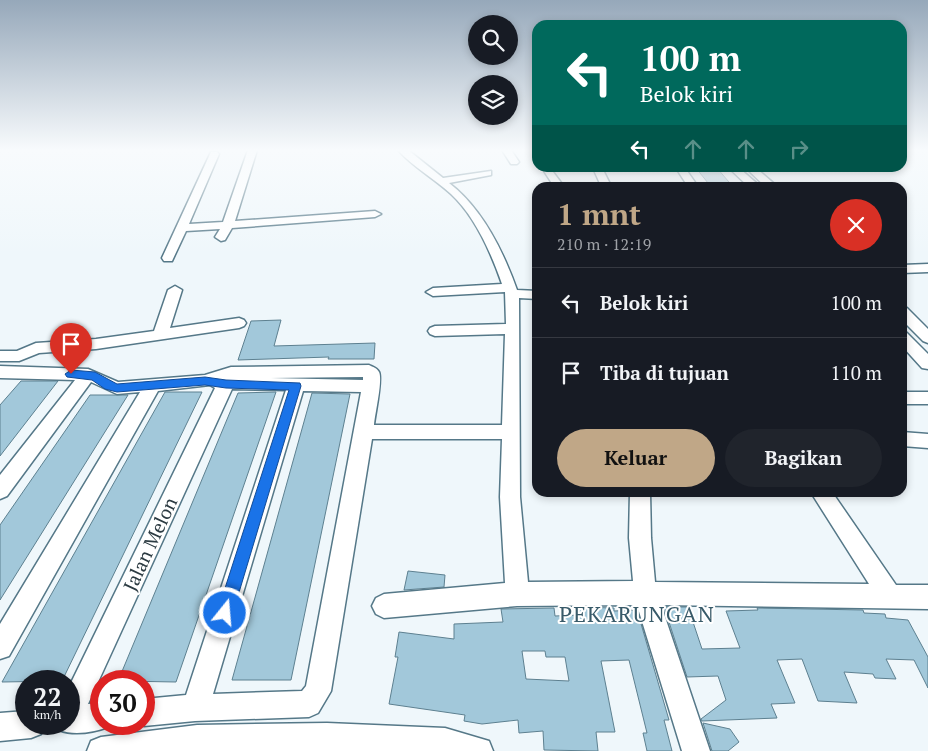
<!DOCTYPE html>
<html lang="id">
<meta charset="utf-8">
<style>
body{margin:0;font-family:"PT Serif",serif;background:#20242c;color:#f1f3f6;height:100vh;display:flex;flex-direction:column;font-size:19px;white-space:nowrap}
*{box-sizing:border-box;margin:0}
p{font-size:16px;color:#9ea1a6}
.icon{flex:none;width:28px;height:28px;fill:none;stroke:currentColor;stroke-width:2;stroke-linecap:round;stroke-linejoin:round}
.map{position:relative;flex:1;overflow:hidden}
.sheet{position:absolute;left:532px;top:182px;width:375px;height:315px;display:flex;flex-direction:column;background:#171b24;border-radius:15px;box-shadow:0 2px 8px #0003}
.sheet>*{flex:none}
.banner{position:absolute;left:532px;top:20px;width:375px;height:152px;border-radius:15px;box-shadow:0 2px 8px #0003;background:#00695c;color:#fff;overflow:hidden}
.fabs{position:absolute;left:468px;top:15px;display:grid;gap:10px}
.fabs a{display:grid;place-items:center;width:50px;height:50px;border-radius:50%;background:#171b24;box-shadow:0 2px 8px #0003;font-size:25px}
.speed{position:absolute;left:15px;top:670px;display:flex;gap:10px;font-size:25px;font-weight:700;text-align:center}
.speed>*{display:grid;place-content:center;width:65px;height:65px;border-radius:50%;background:#171b24;box-shadow:0 2px 8px #0003;line-height:1}
.speed small{font-size:12px;font-weight:400}
.speed .limit{border:8px solid #d22;background:#fff;color:#111}
.pin{position:absolute;display:grid;place-items:center;width:42px;height:42px;color:#fff;margin:-51px -21px;border-radius:50% 50% 50% 0;rotate:-45deg;box-shadow:0 0 5px #0007}
.pin .icon{rotate:45deg}
.me{position:absolute;width:55px;margin:-28px;rotate:17deg;stroke-linejoin:round;filter:drop-shadow(0 0 4px #0008)}
.turn{display:flex;align-items:center;gap:18px;height:105px;padding:0 25px;font-size:22px}
.turn .icon{width:65px;height:65px;stroke-width:2.5}
.turn b{display:block;font-size:35px;line-height:42px}
.lanes{display:flex;align-items:center;height:48px;padding:0 25px;background:#0003;justify-content:center;gap:25px;direction:ltr}
.lanes .off{opacity:.35}
.round{display:grid;place-items:center;flex:none;width:52px;height:52px;border-radius:26px;background:#20242c}
.head{display:flex;align-items:center;justify-content:space-between;height:85px;padding:0 25px}
h1{font-size:30px;font-weight:700;line-height:38px;color:#c0a787}
.action{display:flex;gap:10px;margin-top:auto;padding:10px 25px}
.action a{flex:1;height:58px;border-radius:30px;background:#c0a787;color:#111;font-size:20px;font-weight:700;line-height:58px;text-align:center}
.action a+a{background:#20242c;color:#f1f3f6}
ul{padding:0;list-style:none}
li{display:flex;align-items:center;gap:15px;height:70px;padding:0 25px;border-top:1px solid #363941}
li div{flex:1}
li b{display:block;font-size:19px}
li em{font-style:normal}
.map>svg:first-child{display:block}
.building{fill:#a2c8da;stroke:#5d8090;fill-rule:evenodd}
.lines{fill:none;stroke-linecap:round;stroke-linejoin:round}
.minor-casing{stroke:#557888;stroke-width:3}
.minor{fill:#fff;fill-rule:evenodd}
.route{fill:#1a73e8;stroke:#114b97}
.labels{text-anchor:middle;stroke-width:4;stroke-linejoin:round;paint-order:stroke}
.near-street-label{font-size:19px;fill:#2c3b42;stroke:#fff}
.near-quarter-label{font-size:22px;letter-spacing:1px;fill:#385a69;stroke:#fff}
</style>
<div class="map">
<svg width="928" height="751" viewBox="0 0 928 751">
<rect width="100%" height="100%" fill="#eff7fb"/>
<!-- building -->
<path class="building" d="M696 168H717L734 188H712Z
M281 320 274 346 375 343 374 359H328L329 357 238 360 251 321Z
M21 381H58L0 456V405Z
M165 392H202L62 681 2 682Z
M276 392 176 682 118 681 238 393Z
M312 393 350 394 291 680H232Z
M90 395H128L0 600V525Z
M408 571 445 575 444 587 404 590Z
M578 607 614 608V611L637 610 669 720H664L672 751H647L643 733H647L629 660 601 661 615 732H596L598 751 544 750 543 731 519 733 518 720 482 724 464 721 465 715 389 704 398 657H395L399 632 454 639V624L503 622 501 609 554 608 555 616 579 615ZM522 651H545L546 657H565L569 681 526 679Z
M664 607H688L702 649 740 648 726 611 758 610 757 608 863 610 864 613 885 614 886 618 908 620 928 657V688L914 660 886 659 896 679 875 678 873 674 844 672 857 703 818 701 802 659 777 660 795 703 771 704 777 718 702 721 701 719 726 700 718 676 687 677Z
M703 723 730 729 739 742 728 751H712Z"/>
<g class="lines">
<!-- minor casing -->
<g class="minor-casing">
<path id="minor" d="M248 150H257L235 221 375 211 381 214 375 217 232 228 225 240 221 241 215 237 220 229 186 231 172 261H164L162 258 211 152H217L219 154 189 224 223 222Z
M398 150H408L443 178 491 171V175L449 183C483 209 503 251 517 290L538 291V299L519 298 520 497 528 582 633 581 629 538 630 492H650L651 538 655 582 869 584 812 494 832 492 896 585H928V609L661 605 710 751H682L637 605 517 606 384 618 376 614 372 606 376 598 384 594 505 583 500 497 502 439H372L331 691 318 713 309 717 195 721 144 726 140 724H144V699L186 695 286 390 232 389 88 704 101 703V724H111V726C95 732 75 736 59 730L57 724H69V687L215 388 210 385 158 391 9 656 0 659V624L140 392 117 394 91 382 7 496 0 499V475L75 380 0 378V366L88 369 118 382 205 375 231 367 369 365C373 367 377 368 379 372 383 380 375 413 374 425H502L505 334 435 336 430 334 428 331 430 328 435 326 506 324 505 292 433 296 426 292 433 288 502 284C492 255 475 216 451 194 435 179 413 167 398 150ZM363 377V380L271 378ZM303 391 361 392 306 686 302 691 213 694Z
M502 150H511L519 162 517 164H511Z
M542 168H550L565 188H555Z
M593 168H602L612 188H602Z
M676 168H685L699 188H689Z
M729 168H739L762 188H750Z
M746 168H756L779 188H767Z
M928 264V272L902 273V265Z
M175 286 182 290 170 328 239 318 244 320 246 323 244 326 239 328 96 349 39 353 19 361H0V351H17L36 343 96 339 154 331 168 290Z
M902 307 907 308 928 329V343L923 341 902 320Z
M902 331 907 333 928 354V369L922 368 902 346Z
M902 392H928V404H902Z
M902 432 928 434V448L902 446Z
M26 711V724H45L41 734 31 738 0 741V713Z
M327 723 445 728 489 741 493 751H87L91 741 101 737 197 725Z"/>
</g>
<!-- minor -->
<use href="#minor" class="minor"/>
</g>
<!-- sky -->
<linearGradient id="sky" x2="0" y2="1"><stop stop-color="#96a8ba"/><stop offset="0.59" stop-color="#f8fbfd"/><stop offset="1" stop-color="#f8fbfd" stop-opacity="0"/></linearGradient>
<rect width="928" height="255" fill="url(#sky)"/>
<!-- route -->
<path class="route" d="M71 370 95 372 117 384 205 377 226 380 300 383 301 386 231 619 225 621 219 619 217 613 289 390 226 388 205 385 117 392 105 389 92 380 67 377 65 374Z"/>
<g class="labels">
<!-- near-street labels -->
<g class="near-street-label">
<text transform="translate(150 544) rotate(-65)" y="7">Jalan Melon</text>
</g>
<!-- near-quarter labels -->
<g class="near-quarter-label">
<text x="637" y="622">PEKARUNGAN</text>
</g>
</g>
</svg>
<div class="fabs">
<a><svg class="icon" aria-label="search" viewBox="0 0 24 24"><circle cx="10" cy="10" r="6"/><path d="M15 15l6 6"/></svg></a>
<a><svg class="icon" aria-label="layers" viewBox="0 0 24 24"><path d="M12 4l9 5-9 5-9-5zM3 14l9 5 9-5"/></svg></a>
</div>
<div class="speed"><div>22<small>km/h</small></div><div class="limit">30</div></div>
<div class="pin" style="left:71px;top:374px;background:#d93025"><svg class="icon" aria-label="arrive" viewBox="0 0 24 24"><path d="M6 21V4h12l-3 4 3 4H6"/></svg></div>
<svg class="me" style="left:225px;top:613px" viewBox="-20 -20 40 40"><circle r="17" fill="#1a73e8" stroke="#fff" stroke-width="3"/><path d="M0-11L8 9 0 5-8 9z" fill="#fff"/></svg>
<div class="banner">
<div class="turn"><svg class="icon" aria-label="left" viewBox="0 0 24 24"><path d="M17 20v-9H6M10 6l-5 5 5 5"/></svg><div><b>100 m</b>Belok kiri</div></div>
<div class="lanes"><svg class="icon" aria-label="left" viewBox="0 0 24 24"><path d="M17 20v-9H6M10 6l-5 5 5 5"/></svg><svg class="icon off" aria-label="ahead" viewBox="0 0 24 24"><path d="M12 20V5M6 11l6-6 6 6"/></svg><svg class="icon off" aria-label="ahead" viewBox="0 0 24 24"><path d="M12 20V5M6 11l6-6 6 6"/></svg><svg class="icon off" aria-label="right" viewBox="0 0 24 24"><path d="M7 20v-9h11M14 6l5 5-5 5"/></svg></div>
</div>
<section class="sheet">
<div class="head"><div><h1>1 mnt</h1><p>210 m · 12:19</p></div><a class="round" style="background:#d93025;color:#fff"><svg class="icon" aria-label="close" viewBox="0 0 24 24"><path d="M6 6l12 12M18 6L6 18"/></svg></a></div>
<ul>
<li><svg class="icon" aria-label="left" viewBox="0 0 24 24"><path d="M17 20v-9H6M10 6l-5 5 5 5"/></svg><div><b>Belok kiri</b></div><em>100 m</em></li>
<li><svg class="icon" aria-label="arrive" viewBox="0 0 24 24"><path d="M6 21V4h12l-3 4 3 4H6"/></svg><div><b>Tiba di tujuan</b></div><em>110 m</em></li>
</ul>
<div class="action"><a>Keluar</a><a>Bagikan</a></div>
</section>
</div>
